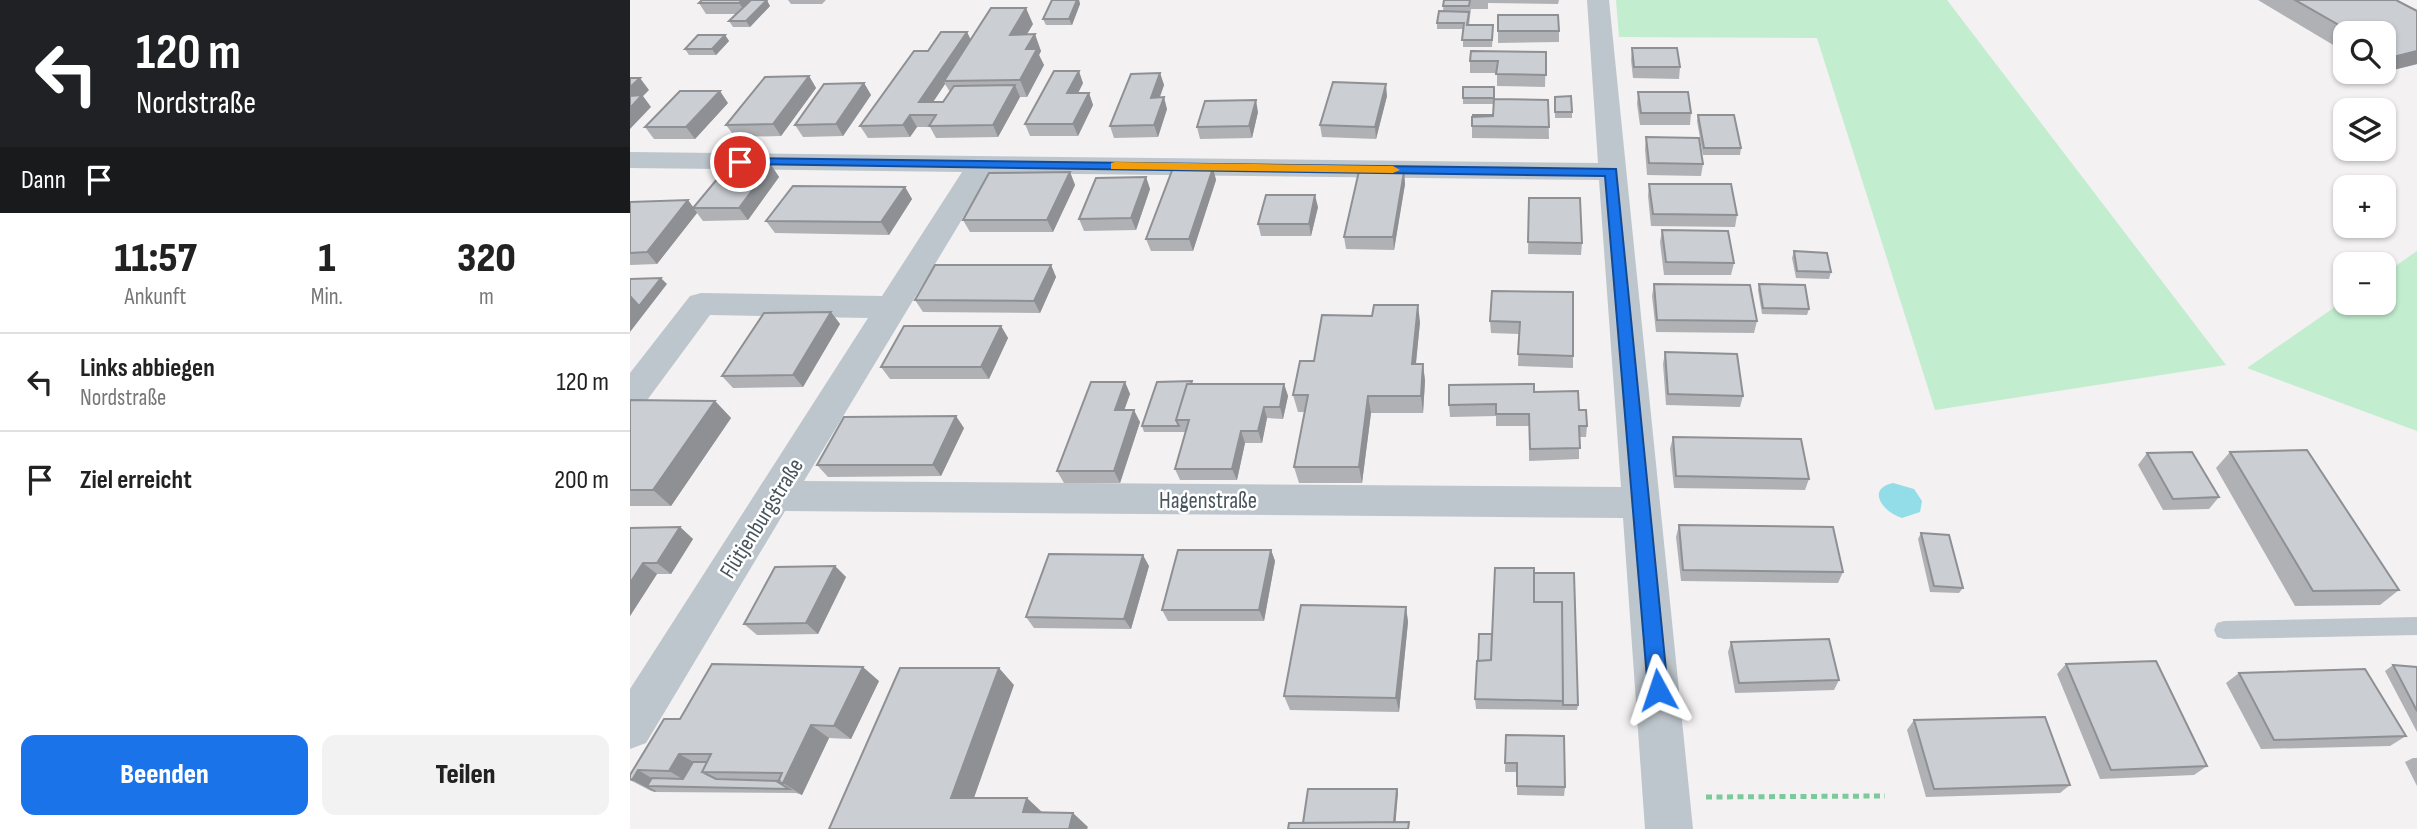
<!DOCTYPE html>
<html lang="de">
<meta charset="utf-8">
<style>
body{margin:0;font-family:"Sofia Sans Condensed",sans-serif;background:#f2f2f2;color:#222;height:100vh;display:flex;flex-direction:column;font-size:26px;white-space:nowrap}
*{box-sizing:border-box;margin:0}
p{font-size:23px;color:#767676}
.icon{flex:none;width:38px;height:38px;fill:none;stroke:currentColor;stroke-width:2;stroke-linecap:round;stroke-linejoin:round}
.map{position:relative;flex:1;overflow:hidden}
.panel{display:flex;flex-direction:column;background:#fff;width:630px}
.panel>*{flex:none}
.top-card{background:#202124;color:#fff;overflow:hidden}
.buttons{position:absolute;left:1703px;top:21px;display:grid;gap:14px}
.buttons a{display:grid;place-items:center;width:63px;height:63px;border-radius:14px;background:#fff;box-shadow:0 2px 5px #0004;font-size:35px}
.pin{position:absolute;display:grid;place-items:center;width:60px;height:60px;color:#fff;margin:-30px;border:4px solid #fff;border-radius:50%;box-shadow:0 2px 7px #0007}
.me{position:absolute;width:77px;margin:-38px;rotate:355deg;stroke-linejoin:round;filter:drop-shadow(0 0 5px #0008)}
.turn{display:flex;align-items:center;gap:24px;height:147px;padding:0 21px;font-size:32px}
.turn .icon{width:91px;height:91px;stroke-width:2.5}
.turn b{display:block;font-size:49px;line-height:60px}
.then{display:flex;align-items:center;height:66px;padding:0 21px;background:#0003;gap:14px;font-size:26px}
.eta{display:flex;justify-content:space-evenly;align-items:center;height:119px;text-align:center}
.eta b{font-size:42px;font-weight:800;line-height:49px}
.cta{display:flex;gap:14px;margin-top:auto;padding:14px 21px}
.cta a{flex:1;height:80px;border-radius:14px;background:#1a73e8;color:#fff;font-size:28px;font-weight:800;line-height:80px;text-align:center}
.cta a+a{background:#f2f2f2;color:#222}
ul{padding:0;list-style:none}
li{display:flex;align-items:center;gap:21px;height:98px;padding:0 21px;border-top:2px solid #e0e0e0}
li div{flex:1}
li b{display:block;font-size:26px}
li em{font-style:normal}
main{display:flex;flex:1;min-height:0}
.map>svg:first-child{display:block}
.green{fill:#c2edcf}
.water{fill:#92dde7}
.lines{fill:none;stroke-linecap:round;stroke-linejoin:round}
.path{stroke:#7cc99d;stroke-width:5;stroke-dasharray:6 4.5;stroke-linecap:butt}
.lane{fill:#bdc6cc;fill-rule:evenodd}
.street{fill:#bdc6cc;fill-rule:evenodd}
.wall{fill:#afb1b5;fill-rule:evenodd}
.shaded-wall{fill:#8e9094}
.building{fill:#cbced3;stroke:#8e9094;stroke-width:2}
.route{fill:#1a73e8;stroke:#114b97;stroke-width:2}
.slow{fill:#f59e0b}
.labels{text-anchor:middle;stroke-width:5;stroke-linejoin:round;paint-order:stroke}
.street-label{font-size:23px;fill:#49555d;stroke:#fff}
</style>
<main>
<section class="panel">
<div class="top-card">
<div class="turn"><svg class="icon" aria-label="left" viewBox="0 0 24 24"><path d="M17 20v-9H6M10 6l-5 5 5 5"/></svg><div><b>120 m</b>Nordstraße</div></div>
<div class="then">Dann<svg class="icon" aria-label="arrive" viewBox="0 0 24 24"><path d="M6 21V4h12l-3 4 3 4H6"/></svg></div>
</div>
<div class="eta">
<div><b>11:57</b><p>Ankunft</p></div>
<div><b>1</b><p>Min.</p></div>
<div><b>320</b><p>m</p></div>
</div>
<ul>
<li><svg class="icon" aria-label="left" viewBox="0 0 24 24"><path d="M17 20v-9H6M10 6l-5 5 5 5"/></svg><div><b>Links abbiegen</b><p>Nordstraße</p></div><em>120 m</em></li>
<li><svg class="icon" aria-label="arrive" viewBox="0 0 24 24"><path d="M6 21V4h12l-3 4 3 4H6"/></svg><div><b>Ziel erreicht</b></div><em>200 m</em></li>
</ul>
<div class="cta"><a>Beenden</a><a>Teilen</a></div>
</section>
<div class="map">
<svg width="1787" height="829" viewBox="0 0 1787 829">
<rect width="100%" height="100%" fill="#f3f1f1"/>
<!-- green -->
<path class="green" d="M986 0H1317L1596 365 1305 410 1187 38 989 37Z
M1787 251V431L1617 368 1715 300V303H1754V274Z"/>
<!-- water -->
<path class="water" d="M1263 483 1284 489 1292 501 1290 512 1272 518C1254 513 1235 489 1263 483Z"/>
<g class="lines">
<!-- path -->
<path class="path" d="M1076 797 1255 796"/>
<!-- lane -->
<path class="lane" d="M1787 617V635L1594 639 1587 637 1584 630 1587 623 1594 621Z"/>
<!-- street -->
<path class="street" d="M957 0H979L1063 829H1015L993 518 155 511 16 743 0 749V689L238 318 80 315 12 407 0 411V373L60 296 71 293 252 296 332 172 0 168V152L968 163ZM360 173 969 180 991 487 174 481Z"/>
</g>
<!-- wall -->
<path class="wall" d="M72 0 140 6 120 27H103L99 21 106 14H76L69 3Z
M158 0H196L192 4H161Z
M422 0H449L450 4 442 25H416L413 19Z
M814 0H929L928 4 858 3V9H841L839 25 863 31 862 47H833V29H807V23L813 11Z
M1628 0H1766L1787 64 1751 73 1748 72H1754V33H1715V52Z
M868 15 929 31V42L868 43Z
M403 24 397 34 411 51 409 55 414 65 397 97H390L368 137 306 138 300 127H287L280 137 238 138 230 126 298 51 337 32 341 40ZM315 84 320 92 313 102H303Z
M95 35 99 41 86 55H59L55 49Z
M1002 48 1050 67 1049 79 1003 78 1001 60Z
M916 52 915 87 867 86V73H840V61Z
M530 73 534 85 530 97 537 109 528 137 484 138 480 126Z
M179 76 186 88 151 136 105 137 96 125Z
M234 83 241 95 213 136 173 137 165 125Z
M453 83 448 93H459L463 105 448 136H400L395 124Z
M864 87V104H833V98Z
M1008 92 1061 113 1060 125H1010L1007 104Z
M757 96 746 139 692 137 690 125Z
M925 97 942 112V118H925Z
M918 100 919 139 842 138V126L843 117 863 115Z
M98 103 65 139H24L15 127Z
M628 112 622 138 570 139 567 127Z
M1068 115 1111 148 1110 155H1073L1067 121Z
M1016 137 1073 164 1071 176 1017 175 1015 149Z
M141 165 149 177 118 220 73 221 67 213 27 264 0 265V202L58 200 64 208Z
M583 168 586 180 563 251H521L516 239Z
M440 172 445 185 423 232H340L333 220Z
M774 172 775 184 764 250 716 249 714 237Z
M516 177 520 189 506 230 454 231 449 219Z
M1019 184 1107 215 1105 227 1021 226 1018 196Z
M275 187 282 199 259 235 145 233 136 221Z
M899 198 952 243 951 255 898 254Z
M688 207 681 236H631L628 224Z
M1032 230 1104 263 1101 275H1034L1030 242Z
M1164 251 1201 272 1199 279 1166 278 1162 258Z
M421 265 426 277 410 313 293 312 285 300Z
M1024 284 1127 321 1124 333 1026 332 1022 296Z
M1129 284 1179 309 1177 315 1132 314 1128 290Z
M862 291 943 356V368L888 366 889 334 861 333 860 321Z
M201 312 210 324 173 387 103 388 92 376Z
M790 322 786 364H793L795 381 793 413H741L732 483H669L664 467 675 412H668L663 395 684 361Z
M371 326 378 338 359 379H260L251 367Z
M1035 352 1113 396 1110 407 1036 405 1033 364Z
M495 382 500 394 494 410 510 422 490 483H434L427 471Z
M564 384H654L658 396 653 419 637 418 632 443H615L607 480H550L545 469 555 432H514L512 426Z
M904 392 957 426 956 437H949V459L899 461V426H866V416L820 417 819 405Z
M0 400 85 401 101 418 41 506H0Z
M334 428 311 476 198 477 187 465Z
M1043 437 1179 479 1175 490 1044 488 1040 449Z
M1600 452 1769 590 1750 605 1665 606 1586 468Z
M1517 453 1589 497 1579 509 1533 510 1508 465Z
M1049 525 1213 572 1208 583 1051 581 1046 537Z
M50 527 63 539 41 574H27L0 616V528Z
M1291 533 1333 588 1329 593 1300 592 1288 539Z
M641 550 645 561 634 621H538L532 610Z
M205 566 216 577 188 634 127 635 114 624Z
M519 566 501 629 404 628 396 617Z
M904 573 948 705 947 710 846 709 845 699 862 634Z
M776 607 778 622 769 712 660 710 654 696Z
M1101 642 1209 680 1204 690 1105 693 1098 652Z
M1436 664 1577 766 1564 775 1470 779 1427 674Z
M1763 665 1787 667V732L1755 671Z
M1609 673 1776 736 1760 746 1631 749 1596 683Z
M249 681 221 739 199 738 172 795 166 793 25 792 21 791 0 780V775L50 719Z
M1284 720 1440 785 1430 793 1296 797 1277 730Z
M876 735 935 787 934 796 887 795V772H875Z
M1783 758H1787V786L1775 762Z"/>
<!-- shaded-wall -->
<path class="shaded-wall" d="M112 0H131L117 14 109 3Z
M137 0 140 6 120 27 116 21Z
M447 0H449L450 4 442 25 439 19Z
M396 8 403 24 387 51 380 35Z
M337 32 342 43 314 81 315 84 295 114 289 102Z
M405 34 411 51 409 55 414 65 397 97 390 80 396 49Z
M95 35 99 41 86 55 82 49Z
M1787 51V64L1751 73 1754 72V70L1763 57Z
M449 71 453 83 442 105 437 93Z
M530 73 534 85 525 110 521 98Z
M179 76 186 88 151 136 143 124Z
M10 78 19 90 13 96 21 107 0 129V87Z
M234 83 241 95 213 136 206 124Z
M756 84 757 96 746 139 745 127Z
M385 85 390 97 368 137 363 125Z
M90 91 98 103 65 139 56 127Z
M459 93 463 105 448 136 443 124Z
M534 97 537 109 528 137 524 125Z
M626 100 628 112 622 138 619 126Z
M280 115 287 127 280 137 273 125Z
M141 165 149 177 118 220 109 208Z
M583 168 586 180 563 251 559 239Z
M440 172 445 185 423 232 417 220Z
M774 172 775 184 764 250 763 237Z
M516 177 520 189 506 230 501 218Z
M275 187 282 199 259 235 251 222Z
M685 195 688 207 681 236 679 224Z
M58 200 67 213 27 264 17 252Z
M421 265 426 277 410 313 404 301Z
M31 278 37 284 0 332V296Z
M788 305 790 322 784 381 782 364Z
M201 312 210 324 173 387 163 375Z
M371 326 378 338 359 379 351 367Z
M793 364 795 381 793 413 791 396Z
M495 382 500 394 490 422 485 410Z
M654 384 658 396 653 419 650 407Z
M738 396 741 413 732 483 729 467Z
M85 401 101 418 41 506 23 490Z
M634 407 637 418 632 443 628 431Z
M504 410 510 422 490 483 484 471Z
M326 416 334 428 311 476 303 465Z
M611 431 615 443 607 480 602 469Z
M50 527 63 539 41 574 27 563Z
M641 550 645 561 634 621 629 610Z
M513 555 519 566 501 629 494 619Z
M13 563 27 574 0 616V583Z
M205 566 216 577 188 634 176 623Z
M776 607 778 622 769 712 766 698Z
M233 667 249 681 221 739 204 726Z
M369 668 384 685 339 812 321 798Z
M181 725 199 738 172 795 153 783Z
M49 754 71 766 61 784 39 771Z
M8 770 30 783 17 786 26 791 25 792 2 780Z
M767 789 768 793 765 829H764Z
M397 798 413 813 393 812Z
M443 813 458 827 457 829H439Z"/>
<!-- building -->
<path class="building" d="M72 0H112L109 3H69Z
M121 0H137L116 21H99Z
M422 0H447L439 19H413Z
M814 0H840L839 6H813Z
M1665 0H1766L1787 11V51L1763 57 1754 51V33H1723Z
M361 8H396L380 35 405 34 396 49H407L390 80 314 81Z
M809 11 839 12 837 25H863L862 40H832L834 23H807Z
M868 15H928L929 31H868Z
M311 32H337L289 102H313L324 86 385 85 363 125 299 126 306 115H280L273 125 230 126 284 51H298Z
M68 35H95L82 49H55Z
M1002 48H1047L1050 67H1004Z
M841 51 916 52V75L866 74 868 61H840Z
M424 71H449L437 93H459L443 124H395Z
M530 73 521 98 534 97 524 125 480 126 501 74Z
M179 76 143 124 96 125 135 77Z
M0 78H10L0 87Z
M703 82 756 84 745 127 690 125Z
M234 83 206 124 165 125 194 84Z
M833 87H864V98H833Z
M50 91H90L56 127H15Z
M1008 92H1058L1061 113H1011Z
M12 95 0 108V96Z
M941 96 942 112H925V97Z
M864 99 918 100 919 127 842 126V117L863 116Z
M626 100 619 126 567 127 575 101Z
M843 115H863V116L843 117Z
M1068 115H1104L1111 148H1074Z
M1016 137 1069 138 1073 164 1019 163Z
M141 165 109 208H63L98 166Z
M543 168H583L559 239H516Z
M729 171 774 172 763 237H714Z
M440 172 417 220H333L359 173Z
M516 177 501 218 449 219 466 178Z
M1019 184H1101L1107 215 1023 214Z
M163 186 275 187 251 222 136 221Z
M636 195H685L679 224H628Z
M899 198H950L952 243 898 242Z
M58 200 17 252 0 253V202Z
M1032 230 1098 231 1104 263 1036 262Z
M1164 251 1197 253 1201 272 1167 271Z
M305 265H421L404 301 285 300Z
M31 278 9 306 0 296V279Z
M1024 284 1120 285 1127 321 1027 320Z
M1129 284 1175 285 1179 309 1133 308Z
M862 291 943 292V356L888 354 890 322 860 321Z
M744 305H788L782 364H793L791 396H738L729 467H664L678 395H663L670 361H684L692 315 742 316Z
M201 312 163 375 92 376 134 313Z
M274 326H371L351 367H251Z
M1035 352 1107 354 1113 396 1038 394Z
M562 381 561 384H557L546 420 549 426H512L527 382Z
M461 382H495L485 410H504L484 471H427Z
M557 384H654L650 407H634L628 431H611L602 469H545L559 420H546Z
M904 384V392L948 391 949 410H956L957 426H949L950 448 900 449 899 414H866V404L819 405V385Z
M0 400 85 401 23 490H0Z
M326 416 303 465H187L214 417Z
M1043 437 1171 439 1179 479 1046 476Z
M1677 450 1769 590 1683 591 1600 452Z
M1562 452 1589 497 1543 499 1517 453Z
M1049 525 1203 527 1213 572 1053 570Z
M50 527 27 563H13L0 583V528Z
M1291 533 1319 535 1333 588 1304 586Z
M548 550H641L629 610H532Z
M419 554 513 555 494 619 396 617Z
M205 566 176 623 114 624 145 567Z
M865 568H904V602H932L933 701 845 699 847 661 861 660Z
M904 573H944L948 705H933L932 602H904Z
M671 605 776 607 766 698 654 696Z
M849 634H862L861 660 848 661Z
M1199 639 1209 680 1109 683 1101 642Z
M1526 661 1577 766 1481 770 1436 664Z
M82 664 233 667 204 726 181 725 153 783 148 782 152 773 72 772 81 754H49L39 771 8 770 2 780 0 779V775L34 719H50Z
M1763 665 1787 667V711Z
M270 668H369L321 798H397L393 812 443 813 439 829H199Z
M1735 669 1776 736 1644 740 1609 673Z
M1415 717 1440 785 1304 789 1284 720Z
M876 735 934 736 935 787 887 786V763H875Z
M63 762H77L72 772 86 779 149 781 148 782 159 789 17 786 22 778 53 779Z
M678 789H767L764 822 673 823Z
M779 822 778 829H658L659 823Z"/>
<!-- route -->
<path class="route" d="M110 158 986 169 1038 690 1035 697 1028 699 1021 697 1018 690 975 176 105 164V159Z"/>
<!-- slow -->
<path class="slow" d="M485 162 763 166 770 170 763 173 481 169V163Z"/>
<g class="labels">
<!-- street labels -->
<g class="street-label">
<text x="578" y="508">Hagenstraße</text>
<text transform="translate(131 518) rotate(-58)" y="8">Flütjenburgstraße</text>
</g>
</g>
</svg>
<div class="buttons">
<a><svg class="icon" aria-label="search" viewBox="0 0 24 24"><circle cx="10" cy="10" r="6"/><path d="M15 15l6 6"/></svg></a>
<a><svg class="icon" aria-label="layers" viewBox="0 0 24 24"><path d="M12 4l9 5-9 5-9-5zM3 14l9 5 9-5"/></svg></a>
<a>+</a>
<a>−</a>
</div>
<div class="pin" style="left:110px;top:162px;background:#d93025"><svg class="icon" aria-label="arrive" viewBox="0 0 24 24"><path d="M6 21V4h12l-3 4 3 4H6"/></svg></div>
<svg class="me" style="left:1028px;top:690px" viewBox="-20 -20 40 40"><path d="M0-17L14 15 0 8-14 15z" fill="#1a73e8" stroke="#fff" stroke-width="4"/></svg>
</div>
</main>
